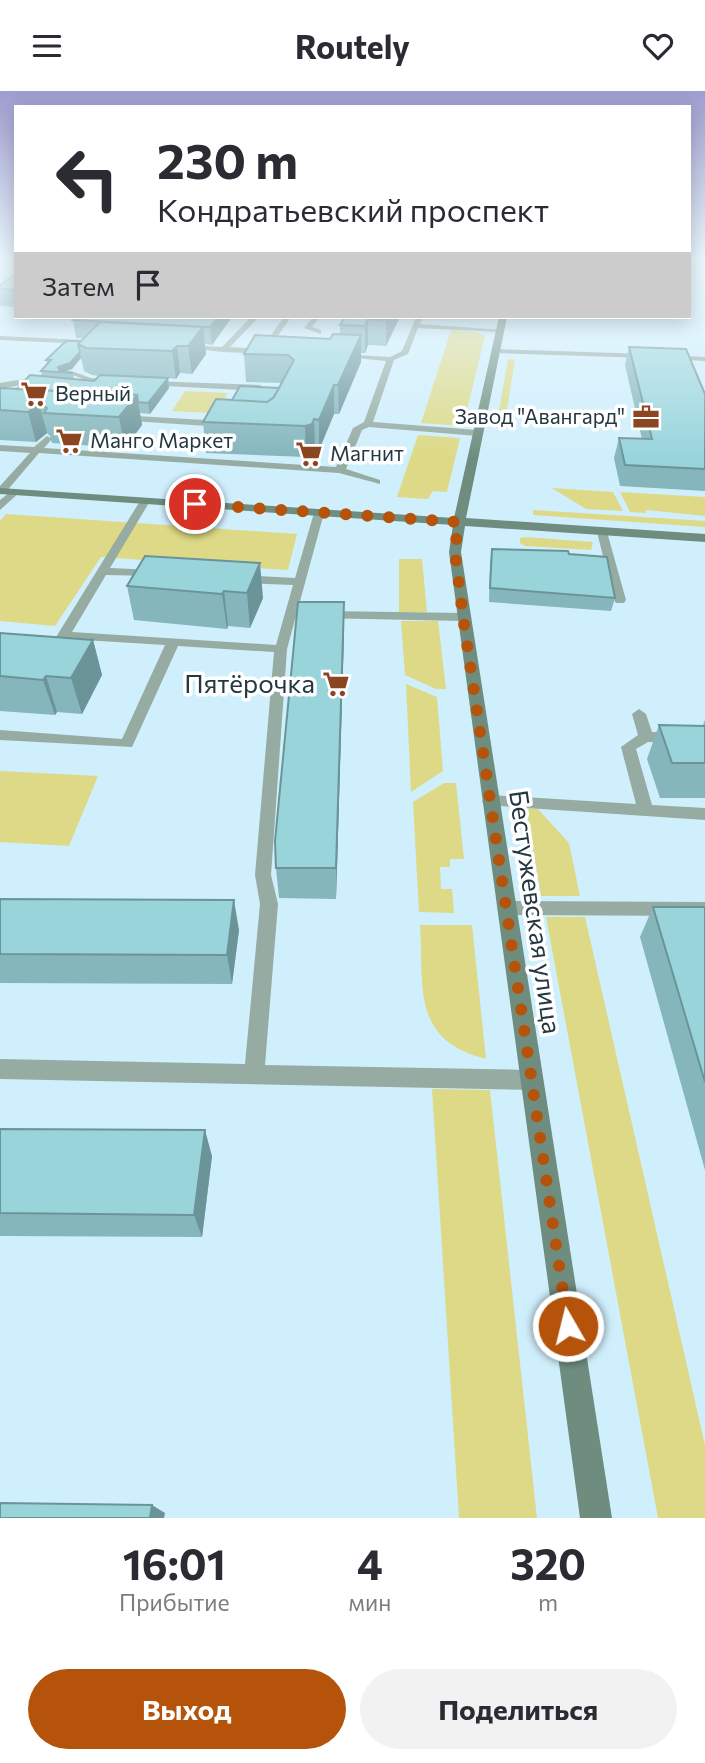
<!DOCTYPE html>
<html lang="ru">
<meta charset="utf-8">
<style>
body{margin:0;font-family:Commissioner,sans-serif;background:#f2f2f3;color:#2b2b33;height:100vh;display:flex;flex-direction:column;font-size:26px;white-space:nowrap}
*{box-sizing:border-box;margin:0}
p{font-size:23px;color:#7c7c81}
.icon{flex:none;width:38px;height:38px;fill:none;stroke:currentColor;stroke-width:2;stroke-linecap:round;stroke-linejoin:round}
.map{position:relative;height:1427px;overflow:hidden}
.side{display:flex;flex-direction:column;background:#fff;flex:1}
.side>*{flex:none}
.top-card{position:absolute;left:14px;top:14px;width:677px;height:214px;border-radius:0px;box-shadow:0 4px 18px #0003;background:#fff;color:#2b2b33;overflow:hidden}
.pin{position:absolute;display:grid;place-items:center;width:60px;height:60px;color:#fff;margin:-30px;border:4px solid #fff;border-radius:50%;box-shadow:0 2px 7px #0007}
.me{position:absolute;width:77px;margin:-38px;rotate:352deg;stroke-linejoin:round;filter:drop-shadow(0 0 5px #0008)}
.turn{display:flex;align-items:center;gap:24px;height:147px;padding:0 28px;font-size:32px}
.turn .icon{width:91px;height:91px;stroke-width:2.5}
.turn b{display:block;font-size:49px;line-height:60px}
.then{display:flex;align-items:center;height:66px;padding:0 28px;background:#0003;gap:14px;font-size:26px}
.eta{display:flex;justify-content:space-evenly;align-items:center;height:119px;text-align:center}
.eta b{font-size:42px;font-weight:700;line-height:49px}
.action{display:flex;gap:14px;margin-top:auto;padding:14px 28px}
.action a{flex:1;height:80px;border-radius:42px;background:#b45309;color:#fff;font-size:28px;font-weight:700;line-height:80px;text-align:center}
.action a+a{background:#f2f2f3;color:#2b2b33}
header{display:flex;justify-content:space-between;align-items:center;height:91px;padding:0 28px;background:#fff;font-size:32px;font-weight:700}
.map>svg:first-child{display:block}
.green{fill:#ddd986}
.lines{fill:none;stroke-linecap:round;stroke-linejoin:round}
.lane{fill:#96aba2;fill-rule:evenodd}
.street{fill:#96aba2;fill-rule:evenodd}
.secondary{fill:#6e8d7f;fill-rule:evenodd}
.wall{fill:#84b6bc;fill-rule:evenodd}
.shaded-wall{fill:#6b9499}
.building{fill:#99d4db;stroke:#6b9499;stroke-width:2}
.route{stroke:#b45309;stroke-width:12;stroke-dasharray:0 21.6}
.labels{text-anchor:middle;stroke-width:7;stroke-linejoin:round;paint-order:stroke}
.far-poi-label{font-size:21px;fill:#243841;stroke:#fff;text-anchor:start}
.poi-label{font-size:26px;fill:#243841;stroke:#fff;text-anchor:end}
.street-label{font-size:26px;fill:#243841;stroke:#fff}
</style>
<header><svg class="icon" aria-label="menu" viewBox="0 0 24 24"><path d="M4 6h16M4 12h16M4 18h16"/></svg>Routely<svg class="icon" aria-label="heart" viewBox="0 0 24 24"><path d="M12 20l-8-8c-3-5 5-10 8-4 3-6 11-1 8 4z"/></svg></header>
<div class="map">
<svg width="705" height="1427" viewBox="0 0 705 1427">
<rect width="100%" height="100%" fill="#d0effc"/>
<!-- green -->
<path class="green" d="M451 239 476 241 485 245 463 335 421 332Z
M508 268 515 269 504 337H496Z
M185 300 228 302 224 309 246 324 172 320Z
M418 344 460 347 447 401 433 400 428 408 397 406Z
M552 397 613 401 623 420 586 418Z
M620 401 705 406V425L646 419V422L630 421Z
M533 419 705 430V436L533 424Z
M6 423 297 443 288 479 101 466 55 535 0 530V430Z
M525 446 592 451 593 452 591 459 525 455 520 452V447Z
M399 468H422L427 521H399Z
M401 530H438L446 598H436L405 584Z
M406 593 437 606 443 680 411 701Z
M0 680 98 685 69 755 0 751Z
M444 692H456L464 768H450V776H440L441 798H452L454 822 419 821 413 711Z
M526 717 538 718 569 752 580 805H541Z
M546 826H585L705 1354V1427H658Z
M420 834H472L486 968C411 949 424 897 420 834Z
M432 998 490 999 537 1427H459Z"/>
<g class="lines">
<!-- lane -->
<path class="lane" d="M251 226H259L230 256 261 258 284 226H291L268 259 270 263 223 261 180 256 184 254 222 256Z
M313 226H320L312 236 321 239V243L304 237Z
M416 226H423L420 233 504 239 500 241 418 237 408 263 394 269 373 331 478 339 483 342 478 345 369 336 362 339 346 378 380 389V393L339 382 39 362 5 402 0 403V395L30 362 0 360V354L34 356 47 345 52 348 44 357 336 376 353 337 364 331 386 270 337 265 341 263 390 266 402 260Z
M0 245 85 249 89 251 85 253 0 249Z
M495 258 647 263 651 265 647 267 492 262Z
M666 264 705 266V270L669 268Z
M71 280 91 287 117 288 121 290 117 292 90 291 73 284 0 298V292Z
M149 290 260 294 264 297 260 300 146 294 145 292Z
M119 324 223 330 228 333 223 336 116 329V325Z
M145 407 150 410 110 477 155 479 161 482 155 485 106 484 72 541 276 554 293 494 240 492 234 488 240 484 295 487 314 422 319 419 324 422 287 558 271 784 278 813 265 974 531 979 538 982 541 989 538 996 531 999 0 988V968L245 973 260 813 255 784 274 561 178 555 132 656 0 649V639L122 648 165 554 67 548 64 554 59 555 53 551 140 410Z
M598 439 607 441 626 509 624 512H616L614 509 597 441Z
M322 520 463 522 469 526 463 530 318 527V521Z
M639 618 646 623 652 641 705 643V653L648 651 636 658 652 714 705 717V729L484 714 482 710 490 704 636 713 621 656 638 644 632 623Z
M506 810 705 811V825L506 824 500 822 497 817 500 812Z"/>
<!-- street -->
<path class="street" d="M14 398 20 401 0 419V409Z"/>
<!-- secondary -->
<path class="secondary" d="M499 226H507L466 427 705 443V451L465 435 461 461 612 1427H580L449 461 453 434 0 403V397L454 427Z"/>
</g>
<!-- wall -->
<path class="wall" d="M16 183V216L0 215V194Z
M76 226H232L212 254 205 253 206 263 192 283 180 282 176 288 168 287 169 297 150 323 140 322 142 334 125 357 52 352 50 345 47 342 36 351 0 349V297L17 298 42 285 41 280 47 274 46 269 80 250 84 247H76L73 229ZM81 267 84 280 92 284 99 285 94 290 74 288 73 282 64 281 72 278Z
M345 226H400L386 255 368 254 365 262H361V271L339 323H334L319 359H315L313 364 306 366 206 362 203 331 232 309 279 297 282 292 246 291 244 263 330 248 340 243V234Z
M629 256 705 303V400L620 395 614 367 619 347 642 348 625 274Z
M492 458 569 463 615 507 611 520 489 511 490 471Z
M145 465 263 507 250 537 228 535 227 538 134 529 127 495Z
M344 541 336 808 279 807 276 777Z
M0 542 93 549 102 584 82 623 57 621 55 624 0 620Z
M705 629V707H660L647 668 659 634H703Z
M0 808 239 839 232 893 0 892Z
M653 816H705V1079L640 846Z
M0 1038 212 1065 202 1146 0 1145Z"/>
<!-- shaded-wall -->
<path class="shaded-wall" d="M218 226H232L212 254 210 236Z
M388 226H400L386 255V229Z
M368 228V254L365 262V235Z
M203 236 206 263 192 283 188 255Z
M361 244V271L339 323 338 294Z
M177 255 180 282 176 288 172 260Z
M80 261 81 267 72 278 60 282 58 276Z
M168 287 169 297 150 323 148 312Z
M334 294V323L319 359V329Z
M137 304 142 334 125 357 119 326Z
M39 312 47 342 36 351 28 321Z
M314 328 315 359 313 364 306 366 305 335Z
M260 472 263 507 250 537 247 502Z
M224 500 228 535 227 538 222 503Z
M344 511V541L336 808V777Z
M93 549 102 584 82 623 71 587Z
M46 585 57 621 55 624 43 589Z
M234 809 239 839 232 893 227 864Z
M205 1039 212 1065 202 1146 194 1124Z
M152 1414 165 1422 164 1427H150Z"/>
<!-- building -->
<path class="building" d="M16 183V199L0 198V194Z
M76 226H218L210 236 73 229Z
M345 226H388L386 229 368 228 365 235 340 234Z
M100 231 203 236 188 255H177L172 260 86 257 78 253Z
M333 243 361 244 338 294H334L319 329 314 328 312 333 305 335 203 331 216 308 267 311 274 306 294 269 288 264 244 263 255 244 330 248Z
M66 250H80L78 253 80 261 70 272 58 276 60 280 73 282 41 280 51 269H46Z
M629 256 686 258 705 303V378L625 374 619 347 652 348Z
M30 284 94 290 100 284 168 287 148 312 138 311 137 304 17 298Z
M240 295 279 297 273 307 267 311 232 309Z
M0 297 137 304 119 326 44 322 47 317 39 312 28 321 0 319Z
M492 458 568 460 569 463 607 466 615 507 490 497Z
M145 465 260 472 247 502 224 500 222 503 127 495Z
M298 511H344L336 777H276L275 750Z
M0 542 93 549 71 587 46 585 43 589 0 585Z
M659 634 705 635V672H672Z
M0 808 234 809 227 864 0 863Z
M653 816H705V991Z
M0 1038 205 1039 194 1124 0 1122Z
M0 1412 152 1414 150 1427H0Z"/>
<!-- sky -->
<linearGradient id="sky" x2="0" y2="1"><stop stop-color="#9f9ccf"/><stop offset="0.46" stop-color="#eaf8fe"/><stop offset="1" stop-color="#eaf8fe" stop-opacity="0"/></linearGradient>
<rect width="705" height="367" fill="url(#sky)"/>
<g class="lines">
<!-- route -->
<path class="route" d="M195 413 458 431 455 461 463 526 568 1235"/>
</g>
<!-- icons -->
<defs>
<g id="supermarket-bare" transform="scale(2.1)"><path d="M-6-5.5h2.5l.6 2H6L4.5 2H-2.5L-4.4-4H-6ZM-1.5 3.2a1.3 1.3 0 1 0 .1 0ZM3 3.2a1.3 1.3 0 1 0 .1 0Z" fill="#8b4520" stroke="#fff" stroke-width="2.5" paint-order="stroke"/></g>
<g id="office-bare" transform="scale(2.1)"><path d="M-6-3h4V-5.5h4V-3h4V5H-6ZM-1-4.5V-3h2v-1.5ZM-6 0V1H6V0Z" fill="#8b4520" stroke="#fff" stroke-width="2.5" paint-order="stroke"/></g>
</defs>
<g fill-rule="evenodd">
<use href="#supermarket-bare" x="34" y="303"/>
<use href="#office-bare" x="646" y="326"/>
<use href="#supermarket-bare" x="69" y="350"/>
<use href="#supermarket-bare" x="309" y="363"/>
<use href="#supermarket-bare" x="336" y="593"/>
</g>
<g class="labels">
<!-- far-poi labels -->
<g class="far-poi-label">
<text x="55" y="310">Верный</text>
<text x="625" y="333" text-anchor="end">Завод "Авангард"</text>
<text x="90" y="357">Манго Маркет</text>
<text x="330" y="370">Магнит</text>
</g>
<!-- poi labels -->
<g class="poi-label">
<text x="315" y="602">Пятёрочка</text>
</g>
<!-- street labels -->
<g class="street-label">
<text transform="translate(535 821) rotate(82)" y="9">Бестужевская улица</text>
</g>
</g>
</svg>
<div class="pin" style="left:195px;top:413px;background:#d93025"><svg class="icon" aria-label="arrive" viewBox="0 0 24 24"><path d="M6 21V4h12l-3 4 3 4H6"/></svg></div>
<svg class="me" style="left:568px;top:1235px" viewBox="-20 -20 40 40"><circle r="17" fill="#b45309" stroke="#fff" stroke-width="3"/><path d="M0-11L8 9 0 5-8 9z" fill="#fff"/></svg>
<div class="top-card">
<div class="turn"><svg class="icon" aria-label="left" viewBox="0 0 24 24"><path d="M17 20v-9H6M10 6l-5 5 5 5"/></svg><div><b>230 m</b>Кондратьевский проспект</div></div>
<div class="then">Затем<svg class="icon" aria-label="arrive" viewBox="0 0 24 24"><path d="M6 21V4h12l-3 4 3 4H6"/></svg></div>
</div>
</div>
<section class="side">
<div class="eta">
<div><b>16:01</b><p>Прибытие</p></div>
<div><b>4</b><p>мин</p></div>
<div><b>320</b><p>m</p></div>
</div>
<div class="action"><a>Выход</a><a>Поделиться</a></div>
</section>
